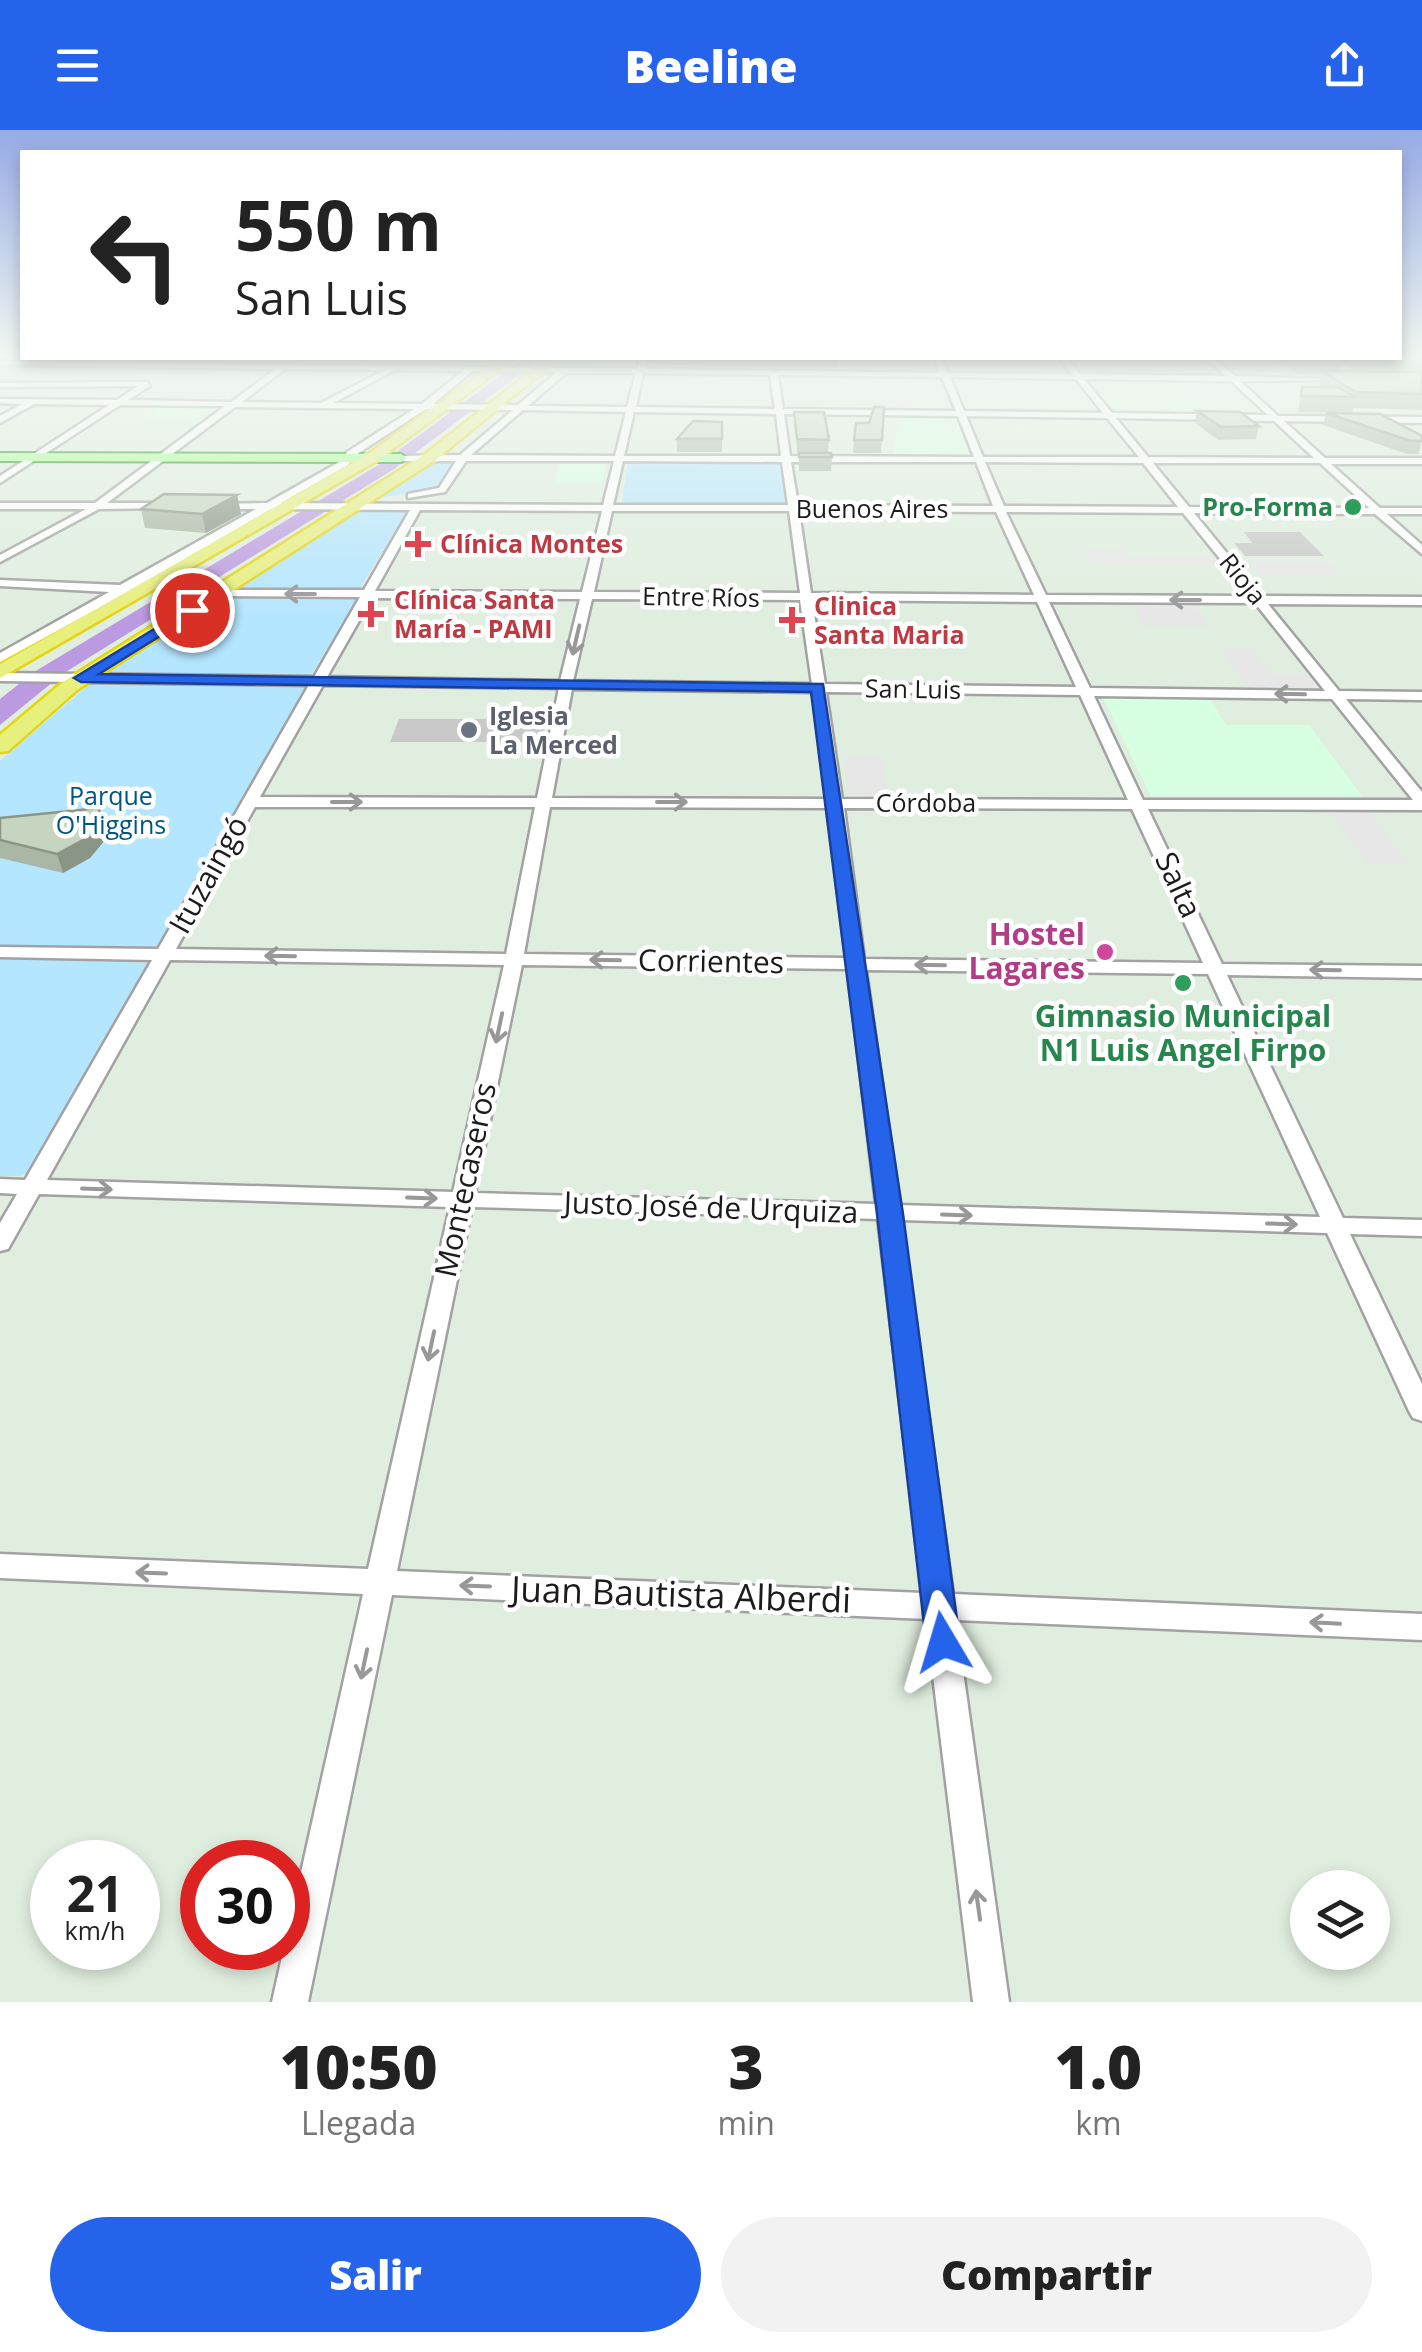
<!DOCTYPE html>
<html lang="es">
<meta charset="utf-8">
<style>
body{margin:0;font-family:"Open Sans",sans-serif;background:#f2f2f2;color:#222;height:100vh;display:flex;flex-direction:column;font-size:38px;white-space:nowrap}
*{box-sizing:border-box;margin:0}
p{font-size:32px;color:#767676}
.icon{flex:none;width:55px;height:55px;fill:none;stroke:currentColor;stroke-width:2;stroke-linecap:round;stroke-linejoin:round}
.map{position:relative;height:1872px;overflow:hidden}
.sheet{display:flex;flex-direction:column;background:#fff;flex:1}
.sheet>*{flex:none}
.hud{position:absolute;left:20px;top:20px;width:1382px;height:210px;border-radius:0px;box-shadow:0 5px 15px #0003;background:#fff;color:#222;overflow:hidden}
.fabs{position:absolute;left:1290px;top:1740px;display:grid;gap:20px}
.fabs a{display:grid;place-items:center;width:100px;height:100px;border-radius:50%;background:#fff;box-shadow:0 5px 15px #0003;font-size:50px}
.speed{position:absolute;left:30px;top:1710px;display:flex;gap:20px;font-size:50px;font-weight:700;text-align:center}
.speed>*{display:grid;place-content:center;width:130px;height:130px;border-radius:50%;background:#fff;box-shadow:0 5px 15px #0003;line-height:1}
.speed small{font-size:25px;font-weight:400}
.speed .limit{border:15px solid #d22;background:#fff;color:#111}
.pin{position:absolute;display:grid;place-items:center;width:85px;height:85px;color:#fff;margin:-42px;border:5px solid #fff;border-radius:50%;box-shadow:0 2px 10px #0007}
.me{position:absolute;width:110px;margin:-55px;rotate:353deg;stroke-linejoin:round;filter:drop-shadow(0 0 8px #0008)}
.turn{display:flex;align-items:center;gap:35px;height:210px;padding:0 50px;font-size:45px}
.turn .icon{width:130px;height:130px;stroke-width:2.5}
.turn b{display:block;font-size:70px;line-height:85px}
.eta{display:flex;justify-content:space-evenly;align-items:center;height:170px;text-align:center}
.eta b{font-size:60px;font-weight:800;line-height:70px}
.button{display:flex;gap:20px;margin-top:auto;padding:20px 50px}
.button a{flex:1;height:115px;border-radius:60px;background:#2563eb;color:#fff;font-size:40px;font-weight:800;line-height:115px;text-align:center}
.button a+a{background:#f2f2f2;color:#222}
header{display:flex;justify-content:space-between;align-items:center;height:130px;padding:0 50px;background:#2563eb;color:#fff;font-size:45px;font-weight:800}
.map>svg:first-child{display:block}
.education{fill:#d7ffe1}
.religious{fill:#c9c9c9}
.park{fill:#b5e6ff}
.parking{fill:#e7e7e7}
.water{fill:#bc9ae1}
.lines{fill:none;stroke-linecap:round;stroke-linejoin:round}
.minor-casing{stroke:#a2a2a2;stroke-width:5}
.major-casing{stroke:#0b9200;stroke-width:4}
.highway-casing{stroke:#e6d411;stroke-width:5}
.minor{fill:#fff;fill-rule:evenodd}
.major{fill:#a6ff93;fill-rule:evenodd}
.highway{fill:#e7ef7d;fill-rule:evenodd}
.wall{fill:#aab7a4;fill-rule:evenodd}
.shaded-wall{fill:#8b9586}
.building{fill:#c6d5bf;stroke:#8b9586;stroke-width:2.5}
.oneway{stroke:#989898}
.route{fill:#2563eb;stroke:#184099;stroke-width:2.5}
.leisure-dot{fill:#2e9e5b;stroke:#fff;stroke-width:4}
.health-dot{fill:#e0444e;stroke:#fff;stroke-width:4}
.worship-dot{fill:#6b7280;stroke:#fff;stroke-width:4}
.hotel-dot{fill:#d1479c;stroke:#fff;stroke-width:4}
.labels{text-anchor:middle;stroke-width:9;stroke-linejoin:round;paint-order:stroke}
.far-leisure-label{font-size:25px;font-weight:bold;fill:#27864d;stroke:#fff;text-anchor:end}
.far-street-label{font-size:25px;fill:#1b1b1b;stroke:#fff}
.far-health-label{font-size:25px;font-weight:bold;fill:#be3a42;stroke:#fff;text-anchor:start}
.far-worship-label{font-size:25px;font-weight:bold;fill:#5b616d;stroke:#fff;text-anchor:start}
.far-park-label{font-size:25px;fill:#005682;stroke:#fff}
.street-label{font-size:30px;fill:#1b1b1b;stroke:#fff}
.hotel-label{font-size:30px;font-weight:bold;fill:#b23c85;stroke:#fff;text-anchor:end}
.leisure-label{font-size:30px;font-weight:bold;fill:#27864d;stroke:#fff}
.near-street-label{font-size:35px;fill:#1b1b1b;stroke:#fff}
</style>
<header><svg class="icon" aria-label="menu" viewBox="0 0 24 24"><path d="M4 6h16M4 12h16M4 18h16"/></svg>Beeline<svg class="icon" aria-label="share" viewBox="0 0 24 24"><path d="M12 15V3M7 8l5-5 5 5M5 13v7h14v-7"/></svg></header>
<div class="map">
<svg width="1422" height="1872" viewBox="0 0 1422 1872">
<rect width="100%" height="100%" fill="#e0eedf"/>
<!-- education -->
<path class="education" d="M1181 262 1205 284H1176L1170 278H1110L1101 267Z
M162 275 223 276 204 291H141Z
M899 285 955 286 970 327H892Z
M560 332H606L602 353H554Z
M1103 568H1209L1226 595H1309L1362 666H1151Z"/>
<!-- religious -->
<path class="religious" d="M1244 402H1300L1324 426H1245L1234 413H1252Z
M399 589H546L541 612H390Z"/>
<!-- park -->
<path class="park" d="M639 330H772L782 333 787 372 775 376H640L622 371 628 333Z
M433 333H455L437 359 379 368Z
M357 380 407 381 359 460 237 459Z
M228 467 357 469 310 547 106 542Z
M92 552 309 557 160 815 146 818 0 817V631Z
M0 828 149 833 31 1040 21 1046H0Z"/>
<!-- parking -->
<path class="parking" d="M909 252H940L945 263 907 262 911 276 878 280 872 259H892L891 254Z
M1083 420H1123L1128 427H1218L1224 434H1092Z
M1249 432H1329L1341 446 1260 445Z
M1132 475H1195L1209 496H1144Z
M1220 518H1252L1271 544H1309L1319 557H1247Z
M845 626H882L888 665 849 664Z
M1325 675H1364L1408 733H1366Z"/>
<!-- water -->
<path class="water" d="M524 228H541L394 339 64 543 0 595V569L34 542 380 334Z"/>
<g class="lines">
<!-- minor casing -->
<g class="minor-casing">
<path id="minor" d="M640 228H647L644 239 940 243 934 228H941L948 243 1072 244 1059 228H1067L1080 244 1225 246 1206 228H1214L1235 246 1349 250 1240 251 1278 286 1422 287V293L1284 291 1325 328H1422V334H1331L1380 378H1422V384H1387L1422 415V424L1375 384 1194 383 1262 466 1422 467V475L1268 474 1339 561 1422 562V570L1346 569 1422 662V680L1148 679 1222 834 1422 836V848L1227 845 1343 1088 1422 1090V1106L1350 1104 1422 1254V1291L1413 1288 1409 1281 1327 1103 901 1090 953 1464 1422 1484V1510L956 1490 1009 1872H973L926 1489 392 1465 308 1872H272L284 1818H288V1801L363 1464 0 1448V1424L368 1439 450 1077 39 1064 8 1119 0 1121V1093L17 1064 0 1063V1049L25 1050 152 830 0 827V817L158 819 309 555 0 551V543L314 547 360 467 219 466 213 463 219 460H364L410 380 271 379 130 461 0 532V523L109 462 0 456V450L120 455 256 379H212L208 374 267 373 341 331 347 322 414 279 235 277 107 373H173L177 378 99 379 0 432V425L86 379H0V373H95L225 276 120 275 0 353V346L109 275 34 274 0 293V286L22 274 0 273V269L117 270 138 256 0 257V253L147 252 150 256 128 270 231 272 276 239 0 235V231L637 239ZM285 239 385 240 321 273 242 272ZM395 240 463 241 422 274 333 273ZM472 241 557 242 518 275 433 274ZM566 243H636L627 277 528 276ZM643 243 770 245 775 279 636 277ZM778 245 942 247 956 281 783 279ZM950 247 1076 249 1103 283 964 281ZM1084 249 1231 251 1268 285 1112 283ZM426 279 513 280 460 325 398 326 401 331H456L439 358 408 364V368L445 362 466 331H614L603 375 281 373 348 335 354 326ZM523 280 626 282 615 326 471 325ZM634 282 776 284 781 326H624ZM784 284 958 286 974 327 790 326ZM966 286 1107 288 1139 327H983ZM1116 288 1274 291 1314 328 1148 327ZM623 331 782 332 788 375H613ZM791 332H976L993 376 798 375ZM985 332 1143 333 1178 377 1004 376ZM1153 333H1320L1369 378 1189 377ZM420 380 602 381 582 462 375 461ZM612 381H789L800 463 594 462ZM799 381 996 382 1034 465 811 463ZM1006 382 1183 383 1250 466 1046 465ZM372 468 580 469 560 551 327 547ZM592 469 800 470 812 554 573 551ZM812 470 1037 472 1076 557 825 554ZM1049 472 1255 473 1325 561 1090 558ZM323 555 559 558 537 668 260 667ZM572 559 813 562 827 669 552 668ZM826 562 1080 565 1128 670 842 669ZM1094 566 1332 569 1413 670H1143ZM255 677H535L506 824 176 819ZM550 677 828 678 846 828 524 824ZM844 678 1132 679 1203 833 864 829ZM170 830 504 835 453 1062 47 1050ZM522 835 848 839 876 1074 475 1063ZM866 840 1208 844 1320 1087 899 1075ZM472 1077 878 1089 923 1463 397 1441Z"/>
</g>
<!-- major casing -->
<g class="major-casing">
<path id="major" d="M0 323 401 324 407 328 401 332 0 331Z"/>
</g>
<!-- highway casing -->
<g class="highway-casing">
<path id="highway" d="M503 228H516L378 330 0 548V534L368 324Z
M548 228H560L434 331 77 560 8 621 0 622V605L63 552 424 325Z"/>
</g>
<!-- minor -->
<use href="#minor" class="minor"/>
<!-- major -->
<use href="#major" class="major"/>
<!-- highway -->
<use href="#highway" class="highway"/>
</g>
<!-- wall -->
<path class="wall" d="M1422 226V280L1353 278 1352 283 1298 282 1302 257H1319L1321 245 1299 244 1272 228ZM1342 233 1357 241H1340Z
M650 228H838V238L650 235Z
M884 277 881 323H853L854 310Z
M1197 281 1259 296 1256 309 1218 310 1195 293Z
M794 282 829 310 828 322H797Z
M1326 283 1422 306 1420 319 1418 324H1407L1323 295Z
M722 292V322H677V309Z
M799 323 832 327 831 341H799Z
M237 365 241 384 206 403 145 398 141 379Z
M0 688 103 696 105 710 90 728 63 743 0 728Z"/>
<!-- shaded-wall -->
<path class="shaded-wall" d="M237 365 241 384 206 403 202 384Z
M99 678 103 696 105 710 90 728 63 743 57 724Z"/>
<!-- building -->
<path class="building" d="M1400 226H1422V231L1366 230 1361 228Z
M1322 241 1422 242V264L1356 262Z
M1302 257H1337L1356 267 1301 266Z
M874 277H884L882 310H854L856 293H869Z
M1197 281 1240 282 1259 296 1221 297Z
M794 282H824L829 310 797 309Z
M1326 283 1380 284 1422 306V309L1421 311H1411Z
M693 291 722 292V309H677Z
M799 323H831L832 327H799Z
M164 364 237 365 202 384 141 379Z
M99 678 100 692 85 709 57 724 0 710V688Z"/>
<!-- one-way arrows -->
<defs><path id="oneway-shaft" d="M-6 0H5M1.5-3L5.5 0L1.5 3" fill="none" stroke-width="1.6" stroke-linecap="round" stroke-linejoin="round" transform="scale(2.5)"/></defs>
<g class="oneway">
<use href="#oneway-shaft" transform="translate(300 464) rotate(-180)"/>
<use href="#oneway-shaft" transform="translate(1185 470) rotate(-180)"/>
<use href="#oneway-shaft" transform="translate(576 510) rotate(103)"/>
<use href="#oneway-shaft" transform="translate(1290 564) rotate(-179)"/>
<use href="#oneway-shaft" transform="translate(347 672)"/>
<use href="#oneway-shaft" transform="translate(672 672)"/>
<use href="#oneway-shaft" transform="translate(280 826) rotate(-179)"/>
<use href="#oneway-shaft" transform="translate(605 830) rotate(-179)"/>
<use href="#oneway-shaft" transform="translate(930 835) rotate(-179)"/>
<use href="#oneway-shaft" transform="translate(1325 840) rotate(-179)"/>
<use href="#oneway-shaft" transform="translate(499 898) rotate(102)"/>
<use href="#oneway-shaft" transform="translate(97 1059) rotate(2)"/>
<use href="#oneway-shaft" transform="translate(422 1068) rotate(2)"/>
<use href="#oneway-shaft" transform="translate(957 1085) rotate(2)"/>
<use href="#oneway-shaft" transform="translate(1282 1094) rotate(2)"/>
<use href="#oneway-shaft" transform="translate(431 1216) rotate(102)"/>
<use href="#oneway-shaft" transform="translate(151 1443) rotate(-178)"/>
<use href="#oneway-shaft" transform="translate(475 1456) rotate(-178)"/>
<use href="#oneway-shaft" transform="translate(1325 1493) rotate(-177)"/>
<use href="#oneway-shaft" transform="translate(364 1534) rotate(102)"/>
<use href="#oneway-shaft" transform="translate(978 1775) rotate(-98)"/>
</g>
<!-- sky -->
<linearGradient id="sky" x2="0" y2="1"><stop stop-color="#96aae5"/><stop offset="0.46" stop-color="#f1f7f1"/><stop offset="1" stop-color="#f1f7f1" stop-opacity="0"/></linearGradient>
<rect width="1422" height="489" fill="url(#sky)"/>
<!-- route -->
<path class="route" d="M192 476 197 477V483L99 544 823 554 903 1084 960 1512 955 1522 943 1527 931 1522 926 1512 877 1084 811 562 81 552 74 548Z"/>
<!-- markers -->
<g class="leisure-dot">
<circle cx="1353" cy="377" r="10"/>
<circle cx="1183" cy="853" r="10"/>
</g>
<g class="health-dot">
<path d="M413 399h10v10h10v10h-10v10h-10v-10h-10v-10h10z"/>
<path d="M366 469h10v10h10v10h-10v10h-10v-10h-10v-10h10z"/>
<path d="M787 475h10v10h10v10h-10v10h-10v-10h-10v-10h10z"/>
</g>
<circle class="worship-dot" cx="469" cy="600" r="10"/>
<circle class="hotel-dot" cx="1105" cy="822" r="10"/>
<g class="labels">
<!-- far-leisure labels -->
<g class="far-leisure-label">
<text x="1333" y="386">Pro-Forma</text>
</g>
<!-- far-street labels -->
<g class="far-street-label">
<text x="872" y="388">Buenos Aires</text>
<text transform="translate(1243 449) rotate(51)" y="9">Rioja</text>
<text transform="translate(701 467) rotate(1)" y="9">Entre Ríos</text>
<text transform="translate(913 559) rotate(1)" y="9">San Luis</text>
<text x="926" y="682">Córdoba</text>
</g>
<!-- far-health labels -->
<g class="far-health-label">
<text x="440" y="423">Clínica Montes</text>
<text x="394" y="479">Clínica Santa<tspan x="394" dy="29">María - PAMI</tspan></text>
<text x="814" y="485">Clinica<tspan x="814" dy="29">Santa Maria</tspan></text>
</g>
<!-- far-worship labels -->
<g class="far-worship-label">
<text x="489" y="595">Iglesia<tspan x="489" dy="29">La Merced</tspan></text>
</g>
<!-- far-park labels -->
<g class="far-park-label">
<text x="111" y="675">Parque<tspan x="111" dy="29">O'Higgins</tspan></text>
</g>
<!-- street labels -->
<g class="street-label">
<text transform="translate(209 745) rotate(-61)" y="10">Ituzaingó</text>
<text transform="translate(1178 755) rotate(65)" y="10">Salta</text>
<text transform="translate(711 832) rotate(1)" y="10">Corrientes</text>
<text transform="translate(466 1050) rotate(-78)" y="10">Montecaseros</text>
<text transform="translate(711 1078) rotate(2)" y="10">Justo José de Urquiza</text>
</g>
<!-- hotel labels -->
<g class="hotel-label">
<text x="1085" y="815">Hostel<tspan x="1085" dy="34">Lagares</tspan></text>
</g>
<!-- leisure labels -->
<g class="leisure-label">
<text x="1183" y="897">Gimnasio Municipal<tspan x="1183" dy="34">N1 Luis Angel Firpo</tspan></text>
</g>
<!-- near-street labels -->
<g class="near-street-label">
<text transform="translate(681 1465) rotate(2)" y="12">Juan Bautista Alberdi</text>
</g>
</g>
</svg>
<div class="fabs">
<a><svg class="icon" aria-label="layers" viewBox="0 0 24 24"><path d="M12 4l9 5-9 5-9-5zM3 14l9 5 9-5"/></svg></a>
</div>
<div class="speed"><div>21<small>km/h</small></div><div class="limit">30</div></div>
<div class="pin" style="left:192px;top:480px;background:#d93025"><svg class="icon" aria-label="arrive" viewBox="0 0 24 24"><path d="M6 21V4h12l-3 4 3 4H6"/></svg></div>
<svg class="me" style="left:943px;top:1512px" viewBox="-20 -20 40 40"><path d="M0-17L14 15 0 8-14 15z" fill="#2563eb" stroke="#fff" stroke-width="4"/></svg>
<div class="hud">
<div class="turn"><svg class="icon" aria-label="left" viewBox="0 0 24 24"><path d="M17 20v-9H6M10 6l-5 5 5 5"/></svg><div><b>550 m</b>San Luis</div></div>
</div>
</div>
<section class="sheet">
<div class="eta">
<div><b>10:50</b><p>Llegada</p></div>
<div><b>3</b><p>min</p></div>
<div><b>1.0</b><p>km</p></div>
</div>
<div class="button"><a>Salir</a><a>Compartir</a></div>
</section>
